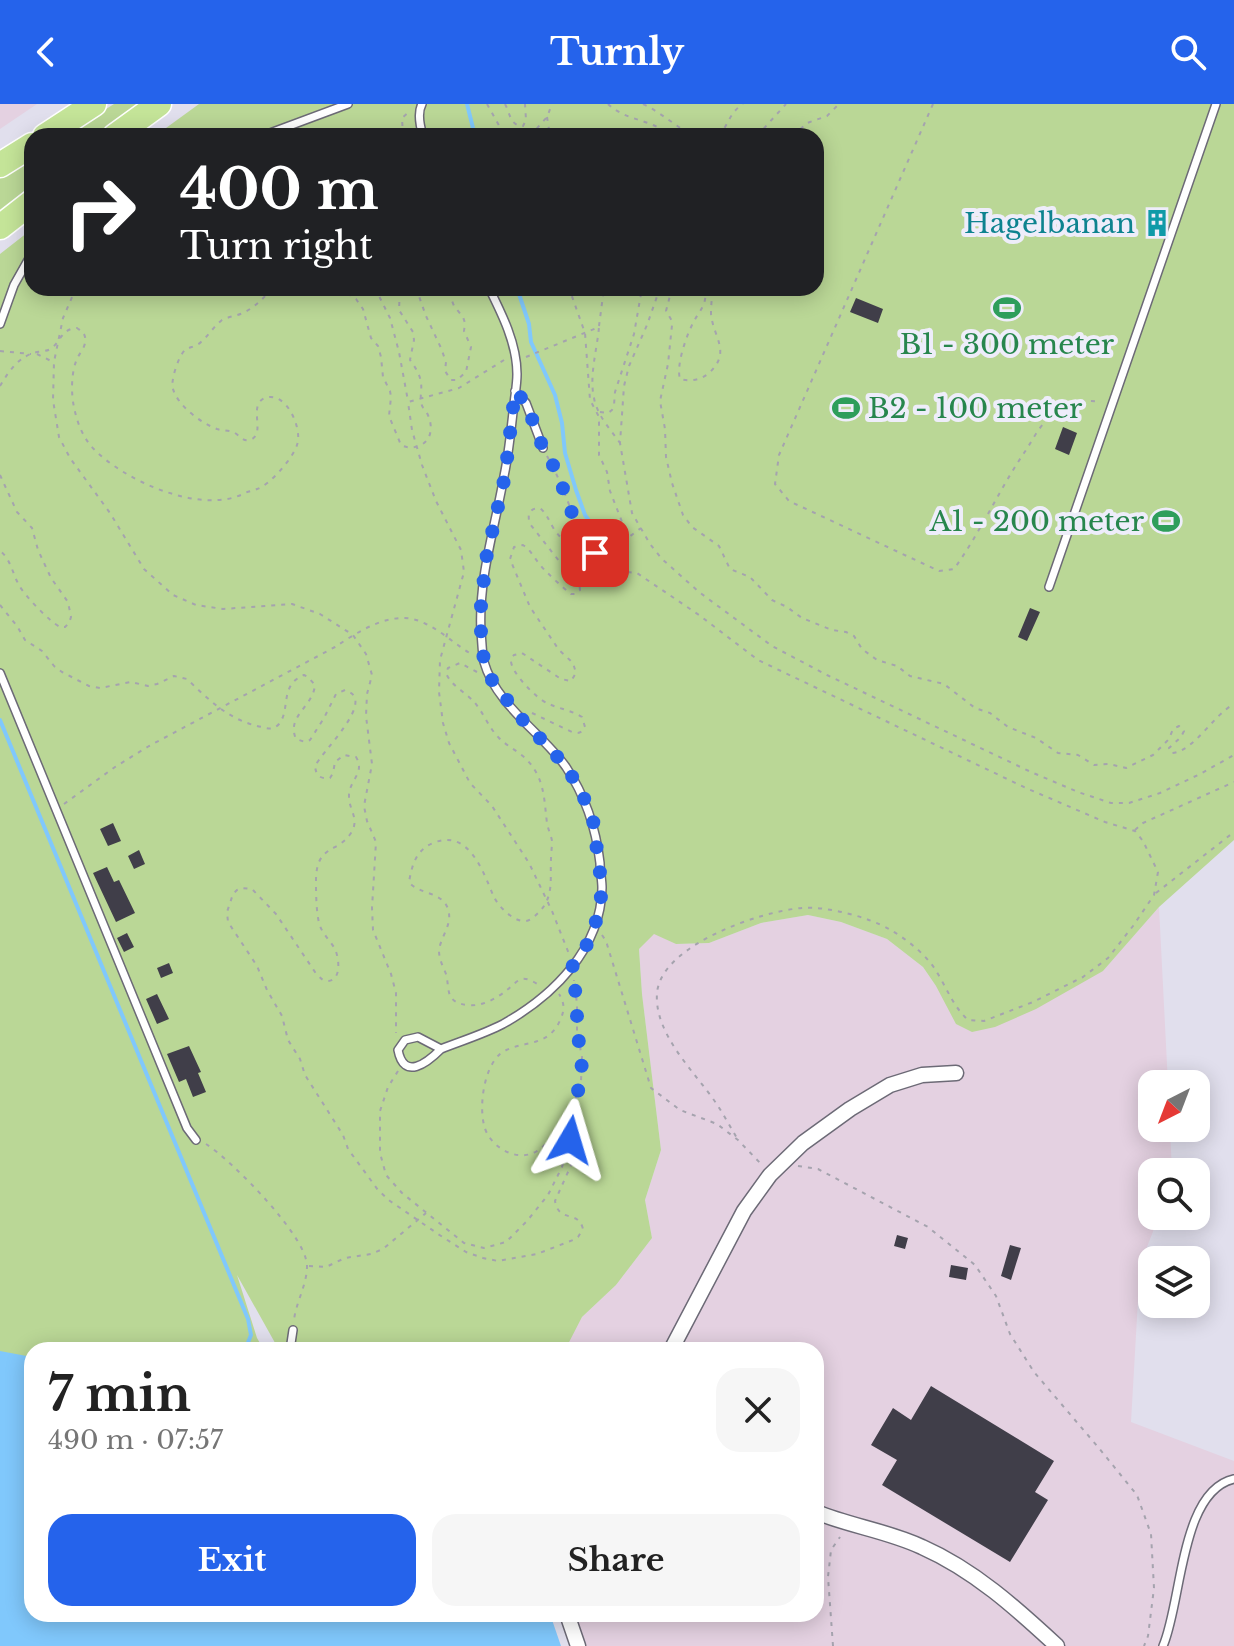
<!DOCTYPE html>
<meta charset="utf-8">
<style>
body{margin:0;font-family:"Libre Baskerville",serif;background:#f6f6f6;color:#222;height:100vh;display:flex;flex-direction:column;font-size:30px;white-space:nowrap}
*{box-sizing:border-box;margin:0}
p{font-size:26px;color:#767676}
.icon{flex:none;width:44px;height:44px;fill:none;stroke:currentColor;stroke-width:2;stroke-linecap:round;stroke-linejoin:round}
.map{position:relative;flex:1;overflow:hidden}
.side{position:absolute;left:24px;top:1238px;width:800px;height:280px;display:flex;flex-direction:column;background:#fff;border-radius:24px;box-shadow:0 4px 20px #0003}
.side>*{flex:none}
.top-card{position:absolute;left:24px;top:24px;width:800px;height:168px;border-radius:24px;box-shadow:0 4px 20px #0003;background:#202124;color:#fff;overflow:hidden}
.needle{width:52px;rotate:222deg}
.controls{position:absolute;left:1138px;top:966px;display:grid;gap:16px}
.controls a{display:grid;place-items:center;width:72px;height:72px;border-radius:16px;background:#fff;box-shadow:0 4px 20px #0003;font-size:40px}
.pin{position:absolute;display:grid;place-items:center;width:68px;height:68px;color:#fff;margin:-34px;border-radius:16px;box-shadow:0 4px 12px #0006}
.me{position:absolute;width:88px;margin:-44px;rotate:7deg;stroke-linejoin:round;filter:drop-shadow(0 0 6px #0008)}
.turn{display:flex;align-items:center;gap:28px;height:168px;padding:0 24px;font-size:36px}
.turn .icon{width:104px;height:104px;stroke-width:2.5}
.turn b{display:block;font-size:56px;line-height:68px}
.round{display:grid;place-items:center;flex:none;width:84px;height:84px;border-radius:24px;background:#f6f6f6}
.headline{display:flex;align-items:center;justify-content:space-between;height:136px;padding:0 24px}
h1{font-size:48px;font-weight:700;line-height:60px}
.cta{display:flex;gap:16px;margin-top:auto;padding:16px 24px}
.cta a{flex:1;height:92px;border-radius:24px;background:#2563eb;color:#fff;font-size:32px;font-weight:700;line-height:92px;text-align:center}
.cta a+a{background:#f6f6f6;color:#222}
header{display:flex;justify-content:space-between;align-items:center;height:104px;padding:0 24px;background:#2563eb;color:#fff;font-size:36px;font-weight:700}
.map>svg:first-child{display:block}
.industrial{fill:#e4d1e1}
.green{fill:#bad796}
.water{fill:#80c8fc}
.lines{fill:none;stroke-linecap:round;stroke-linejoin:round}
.stream{stroke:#80c8fc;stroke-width:4}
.building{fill:#403e49}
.service-casing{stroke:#6c6a76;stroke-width:10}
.minor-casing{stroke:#6c6a76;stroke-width:17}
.trunk-casing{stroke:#fff;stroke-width:27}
.path{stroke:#a5a3ae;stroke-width:2;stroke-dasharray:4 6;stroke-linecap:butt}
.service{stroke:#fff;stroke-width:7}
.minor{stroke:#fff;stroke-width:14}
.trunk{stroke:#c4e498;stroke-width:24}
.route{stroke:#2563eb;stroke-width:14;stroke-dasharray:0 25.2}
.labels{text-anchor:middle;stroke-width:8;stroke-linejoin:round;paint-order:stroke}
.culture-label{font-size:28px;fill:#0d838f;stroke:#eeedfa;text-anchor:end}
.leisure-label{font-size:28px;fill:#27864d;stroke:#eeedfa}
</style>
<header><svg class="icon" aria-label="back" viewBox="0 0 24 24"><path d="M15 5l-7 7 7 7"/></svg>Turnly<svg class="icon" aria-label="search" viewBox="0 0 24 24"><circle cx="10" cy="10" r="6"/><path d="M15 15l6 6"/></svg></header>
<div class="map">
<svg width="1234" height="1542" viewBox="0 0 1234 1542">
<rect width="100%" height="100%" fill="#e1dfed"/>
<!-- industrial -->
<path class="industrial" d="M0 0H37L0 25Z
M1159 803 1168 980H1152V1024H1170L1172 1068H1152V1112H1159L1140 1161 1131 1318 1234 1357V1542H578L567 1510H816V1246H565L564 1244 582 1213 616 1181 652 1134 645 1096 661 1046 642 890 639 845 654 829 676 840 709 839 761 819 808 811 841 818 887 835 923 863 936 882 1103 867Z"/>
<!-- green -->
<path class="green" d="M114 0H144L103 32H63Z
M199 0H1234V736L1159 803 1103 867 1036 905 995 923 972 928 956 920 936 882 923 863 887 835 841 818 808 811 761 819 709 839 676 840 654 830 639 845 642 890 661 1046 645 1096 652 1134 616 1181 582 1213 565 1246H279L237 1171 257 1234 264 1246H32V1510L0 1542V150L32 125V184H816V32H155Z
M32 51V87L0 112V71Z"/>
<!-- water -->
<path class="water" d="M0 1247 32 1253V1510H550L561 1542H0Z"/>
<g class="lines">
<!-- stream -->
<path class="stream" d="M467 0 475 32
M517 184 529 220 531 238 555 291 562 319 565 349 576 386 585 411 599 431
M0 616 248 1215 251 1231 245 1246"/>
</g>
<!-- building -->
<path class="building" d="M1154 110 1166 118 1159 128 1147 120Z
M856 194 883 205 878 219 850 208Z
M1063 323 1077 329 1069 351 1055 345Z
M1030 504 1040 508 1027 537 1018 533Z
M113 719 121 737 108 742 100 725Z
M139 746 145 760 134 765 128 752Z
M107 763 114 778 119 776 135 809 116 818 93 769Z
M127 829 134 843 124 848 117 834Z
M169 859 173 869 161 874 157 864Z
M157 890 169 915 157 920 146 895Z
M189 942 201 968 198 969 206 988 193 993 186 975 179 978 167 950Z
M897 1131 908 1134 905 1145 894 1142Z
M1010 1141 1021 1144 1011 1176 1001 1172Z
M951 1161 968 1164 966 1176 949 1173Z
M931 1282 1054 1357 1035 1388 1048 1396 1010 1458 882 1381 897 1356 871 1341 893 1304 911 1316Z"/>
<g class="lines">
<!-- service casing -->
<g class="service-casing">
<path id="service" d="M422 0C417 9 420 22 423 32
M262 32 348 0
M0 220 14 181 32 149
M515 287 526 299 543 344
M1049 483 1216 0
M0 569 187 1024 196 1036
M441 945C427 959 404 977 398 946L405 936 418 933 441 945C461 937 484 930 503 920 553 892 601 845 602 784 602 776 600 767 600 759 596 724 586 693 566 663 542 629 496 601 484 558 482 549 482 538 481 528 478 475 495 424 504 372 509 349 511 324 514 300 515 290 517 280 517 270 517 240 502 210 489 184
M290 1246 293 1226
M1163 1542C1182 1499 1180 1387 1234 1375"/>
</g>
<!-- minor casing -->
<g class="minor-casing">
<path id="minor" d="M671 1246 744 1107 770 1071 803 1039 850 1005 890 981 922 971 956 969
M816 1408C850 1422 888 1427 922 1443 974 1466 1016 1504 1057 1542
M567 1510 578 1542"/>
</g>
<!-- trunk casing -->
<g class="trunk-casing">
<path id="trunk" d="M45 32 94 0
M115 32 159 0
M0 61 32 41
M0 123 32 98"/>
</g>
<!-- path -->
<path class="path" d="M487 0 505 32
M505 0C510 9 510 22 523 22L526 16 525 0
M608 0C627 18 651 14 670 32
M643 0C662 9 676 23 694 32
M933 0 779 351 775 380 789 397 939 467 954 465C980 429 999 386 1024 349 1031 339 1037 326 1045 318 1061 303 1080 294 1101 298
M547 13 550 32
M403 32 402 14 409 8
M530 32 547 13 552 0
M719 32C728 21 730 8 743 0
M757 32 786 0
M793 32 807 19 827 12 839 0
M76 184 63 214 54 258 53 296 59 333 70 354 110 409 144 465 173 491 196 501 223 505 292 500 320 510 353 531 366 550 372 571 367 590 366 612 372 660 364 702 367 717 376 738 372 804 373 826 391 870 396 889V929
M305 184 317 187 323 184
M339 184 356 195 363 205 371 234 378 242 381 253 383 273 390 287 391 293 389 312 401 341C407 344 412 344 419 342 433 336 433 321 427 309 423 301 423 307 421 298 420 292 422 285 421 279 420 270 415 263 410 256L414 236 413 228 399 206 400 184
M375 184 390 214 399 248 408 297
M416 184 426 212 441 244 446 258 445 267 451 276H457L466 268 471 243 464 227 465 219 463 213 454 202 452 197 454 184
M660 184 647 221 629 262 624 282 620 339 632 409 650 440 662 455 699 488 772 542 827 571 1031 668 1078 688 1111 699H1129L1160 689 1200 670 1234 651
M672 184 666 207 672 217V221L668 260 660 297 665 325 666 353 672 379 683 411 692 423 719 442 730 465 750 473 772 496 787 503 802 514 832 526 846 528 854 532 862 545 877 556 897 562 910 572 944 580 975 604 990 609 1008 623 1036 634 1058 649 1078 651 1094 661 1109 660 1126 664 1153 651 1169 635 1173 625 1179 622 1184 627 1181 633 1169 644 1171 649C1193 649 1213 611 1234 600
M704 184C709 199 699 207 693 219 686 233 676 261 680 275 690 278 701 276 709 269 732 248 713 233 711 210 711 201 712 192 713 184
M599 222 604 184
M0 247 31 250
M37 250 53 258
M526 253 599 223C597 246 589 272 594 294 597 311 610 325 620 339
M504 256 459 284 408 298 412 326 422 361 436 397 461 446 464 468 440 556 439 588 443 619 449 639 470 679 492 702 529 759 552 807 569 850
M0 282C9 267 17 255 33 249 39 247 47 248 52 244 62 235 62 225 77 224 81 227 84 228 85 233 87 242 80 248 77 255 71 268 71 290 74 303 77 318 82 331 91 342 121 376 202 412 245 389 249 387 253 387 257 385 270 381 293 354 297 341 303 325 286 286 265 294 247 301 267 330 250 336 243 338 240 332 235 329 230 326 223 327 217 325 201 319 178 302 173 285 170 277 179 251 185 246 190 243 197 242 201 238 209 231 214 222 222 216 230 212 238 212 245 208 256 202 264 194 272 184
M600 308 608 309 612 306 614 301 615 288 634 230 642 184
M547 352C566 385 575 423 593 457L605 451 641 424
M0 371 17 408 32 424 38 446 51 474 68 498 71 513 69 519 65 523H60C50 518 24 491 19 481 12 469 11 455 0 447
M605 451 619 467 637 469 699 511 758 556 1026 684 1105 718 1135 727 1143 737 1158 768 1154 791 1133 822 1108 854 1083 873 1033 898 984 917 968 916C954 903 948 887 938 870 928 852 908 836 889 825 868 813 827 802 802 804 761 807 661 841 657 889 654 930 694 967 716 999 724 1011 731 1024 738 1036
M0 501 17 522 25 536 42 547 54 562 62 568 89 582 100 584 131 578 148 582 157 580 174 572 187 575C210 597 230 617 262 623 268 625 274 626 279 620 291 605 279 581 304 571L308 573 315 581C313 603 286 612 296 635L305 638 310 636 324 614 336 590 345 586C349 588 353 589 355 594 360 612 323 647 315 662 316 672 320 675 330 674L333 669 335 658 344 651 356 653C366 669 348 677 349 693 349 706 360 715 351 729 337 750 317 740 316 775 316 789 316 805 319 819 322 830 330 836 335 845 339 854 342 876 328 877 322 877 321 874 317 871L276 810 252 785 242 784 237 786 233 790 227 808 228 818 257 862 267 886 282 912 288 936 300 955 305 971 343 1031 348 1045 378 1086 390 1097 438 1130 466 1148 483 1154 498 1157 537 1150 573 1136 578 1133 583 1125C578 1105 559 1120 555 1097L581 1039C580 1027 574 1023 563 1021 552 1028 548 1041 537 1047 516 1060 488 1041 484 1021 479 1001 484 964 500 950 519 935 549 946 561 914 565 905 564 898 559 890
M477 568 460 559 448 564 446 569C451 582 467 589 475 599 484 610 489 624 499 634 508 643 520 648 528 657 545 676 544 696 547 719 548 725 551 731 552 737 552 743 551 750 551 755 550 774 554 792 540 807 536 811 531 817 525 817 513 818 497 801 493 791 483 767 468 724 433 739 416 746 412 761 409 778 419 791 442 787 448 805 453 820 441 832 439 846 439 856 443 862 446 870 450 884 444 899 468 901 482 903 497 894 507 886 512 882 517 876 522 875 528 874 534 878 539 881
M532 609 572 628C578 630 582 629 585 623L582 613C571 606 559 605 547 599 537 595 510 568 511 556 511 554 513 552 514 551L522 549 561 575 571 577 576 569 573 559 559 546 530 503 510 455 514 443 523 441C531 446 534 454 541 462 547 469 563 484 571 490H575L580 486 579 477 576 472 563 462 530 420C527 411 529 404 540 404 547 410 549 417 554 425 564 440 584 455 603 446 612 441 620 433 624 423L610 387 607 368 599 351V318L598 311 590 296 585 229 569 184
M64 700 115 663 149 642 335 543C361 526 395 503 426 520 443 528 457 542 473 551
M1135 726 1143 719 1234 678
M1156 789 1234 728
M602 831 606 837 651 984 680 1006 717 1020 738 1036 762 1061
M398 967 388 983 380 1007V1049L386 1071 402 1089 464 1139 484 1144 506 1138 527 1117 548 1091 562 1063 570 1036 572 1007 581 977 582 953 577 928V900L574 876
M206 1040C231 1056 307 1132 307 1162 307 1181 296 1198 294 1216
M798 1062 818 1065 928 1123 975 1161 996 1192 1010 1230 1034 1268 1098 1343 1137 1391 1151 1430 1154 1484 1148 1532 1144 1542
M309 1162 326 1163 345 1154 371 1150 383 1145 426 1109
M833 1542 828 1473 831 1446 840 1433"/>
<!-- service -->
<use href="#service" class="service"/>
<!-- minor -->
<use href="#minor" class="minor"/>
<!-- trunk -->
<use href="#trunk" class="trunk"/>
</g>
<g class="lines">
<!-- route -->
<path class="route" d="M570 1036 572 1007 581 977 582 953 577 928V900L572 863 588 839 599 809 602 784 593 716 581 687 565 661 520 613 492 576 484 558 481 528V502L486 455 505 372 515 287 526 299 543 344 557 368 580 431 589 449H595"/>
</g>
<!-- icons -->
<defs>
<g id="building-bare" transform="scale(2.16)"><path d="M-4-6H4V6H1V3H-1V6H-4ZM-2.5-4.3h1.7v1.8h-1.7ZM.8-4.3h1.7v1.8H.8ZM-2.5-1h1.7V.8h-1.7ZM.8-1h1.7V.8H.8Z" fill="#0f9aa8" stroke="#eeedfa" stroke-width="2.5" paint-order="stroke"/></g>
<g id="stadium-bare" transform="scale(2.16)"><path d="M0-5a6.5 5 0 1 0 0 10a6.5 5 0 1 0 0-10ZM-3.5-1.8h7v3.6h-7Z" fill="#2e9e5b" stroke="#eeedfa" stroke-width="2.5" paint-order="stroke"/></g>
</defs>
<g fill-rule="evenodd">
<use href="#building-bare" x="1157" y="119"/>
<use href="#stadium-bare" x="1007" y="204"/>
<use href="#stadium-bare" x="846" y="304"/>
<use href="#stadium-bare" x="1166" y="417"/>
</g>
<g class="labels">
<!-- culture labels -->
<g class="culture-label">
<text x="1135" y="129">Hagelbanan</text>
</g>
<!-- leisure labels -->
<g class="leisure-label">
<text x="1007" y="250">B1 - 300 meter</text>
<text x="868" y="314" text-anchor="start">B2 - 100 meter</text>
<text x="1144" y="427" text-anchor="end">A1 - 200 meter</text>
</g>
</g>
</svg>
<div class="controls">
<a><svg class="needle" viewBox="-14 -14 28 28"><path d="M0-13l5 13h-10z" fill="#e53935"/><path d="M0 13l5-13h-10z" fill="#767676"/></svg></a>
<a><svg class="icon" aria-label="search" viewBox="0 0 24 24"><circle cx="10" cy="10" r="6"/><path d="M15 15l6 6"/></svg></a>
<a><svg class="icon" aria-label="layers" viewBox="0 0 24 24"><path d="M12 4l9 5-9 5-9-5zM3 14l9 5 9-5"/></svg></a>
</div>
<div class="pin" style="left:595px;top:449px;background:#d93025"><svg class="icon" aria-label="arrive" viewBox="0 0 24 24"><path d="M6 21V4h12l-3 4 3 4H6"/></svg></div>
<svg class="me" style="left:570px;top:1036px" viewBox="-20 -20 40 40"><path d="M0-17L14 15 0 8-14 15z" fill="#2563eb" stroke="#fff" stroke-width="4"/></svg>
<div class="top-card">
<div class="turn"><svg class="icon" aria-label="right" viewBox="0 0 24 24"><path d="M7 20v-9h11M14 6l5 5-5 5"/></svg><div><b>400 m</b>Turn right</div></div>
</div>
<section class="side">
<div class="headline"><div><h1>7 min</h1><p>490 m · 07:57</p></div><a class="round"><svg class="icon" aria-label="close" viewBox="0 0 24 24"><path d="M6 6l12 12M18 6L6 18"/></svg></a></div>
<div class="cta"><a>Exit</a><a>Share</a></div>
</section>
</div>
